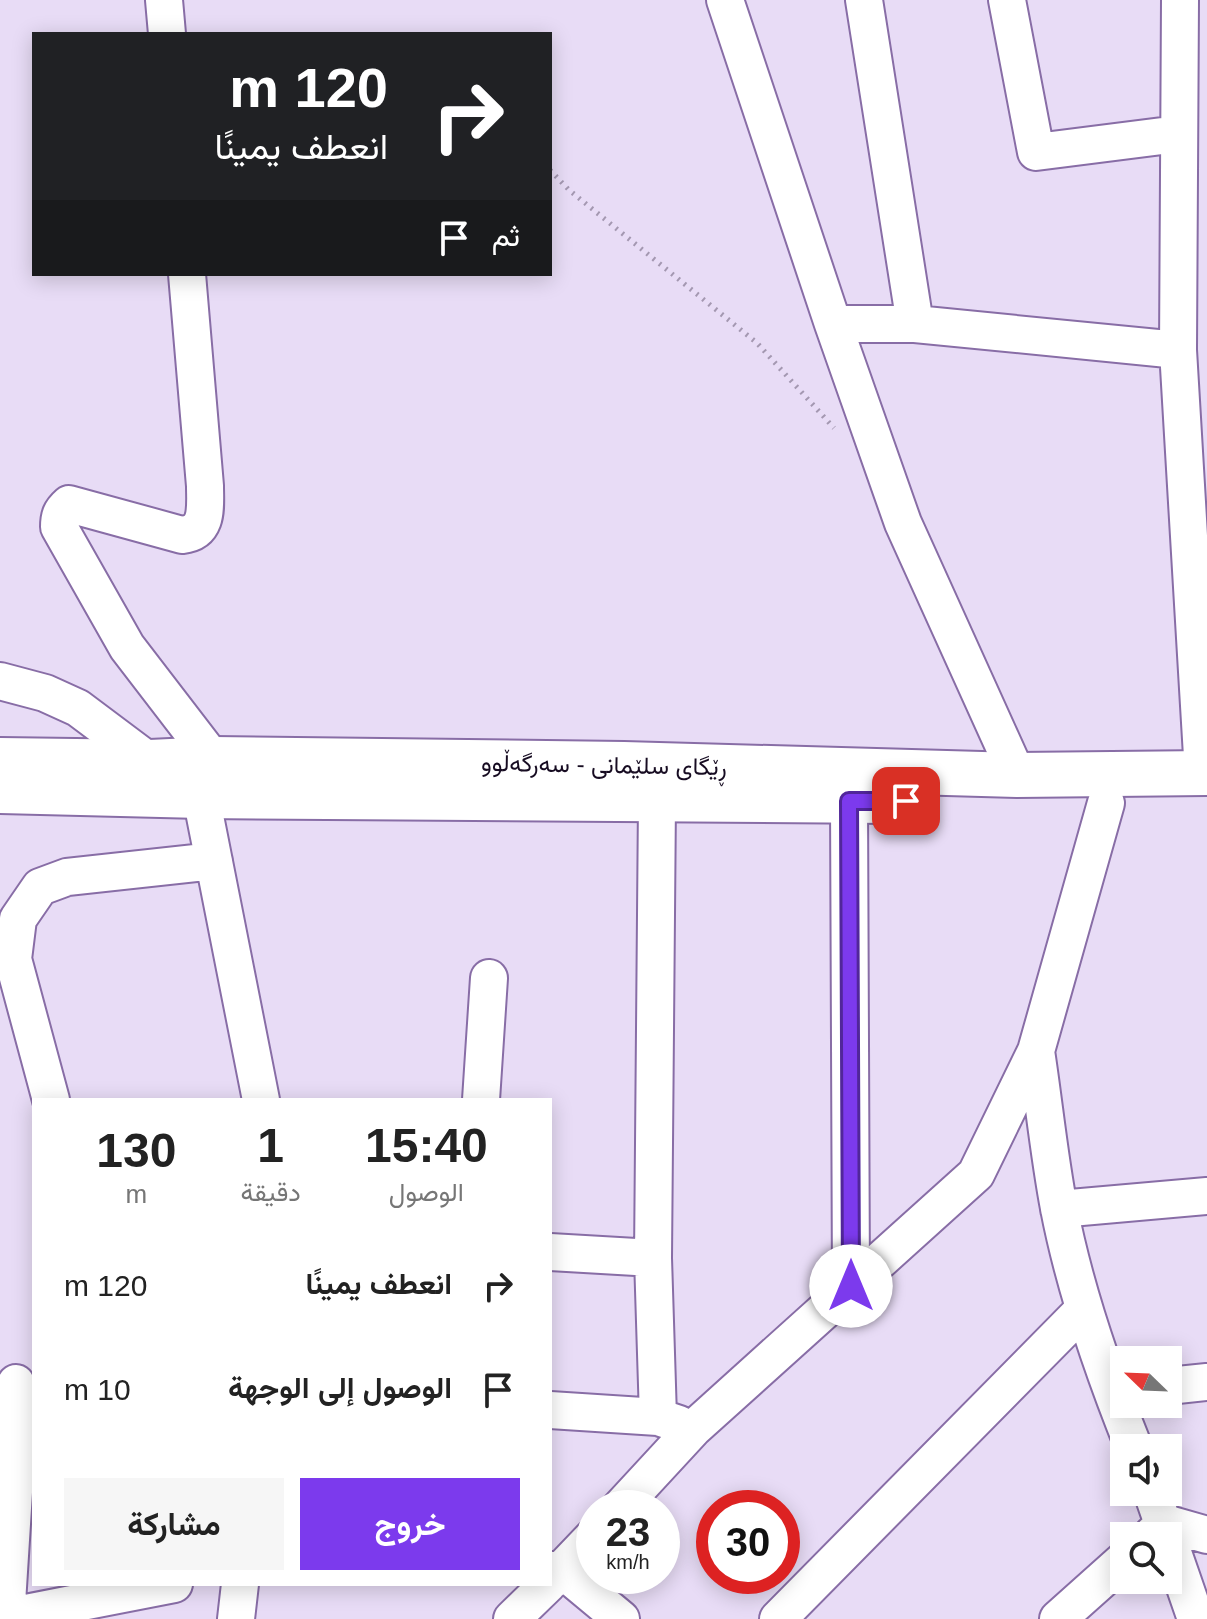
<!DOCTYPE html>
<html lang="ar">
<meta charset="utf-8">
<style>
body{margin:0;font-family:Helvetica,Vazirmatn,sans-serif;background:#f6f6f6;color:#222;direction:rtl;height:100vh;display:flex;flex-direction:column;font-size:30px;white-space:nowrap}
*{box-sizing:border-box;margin:0}
p{font-size:26px;color:#767676}
.icon{flex:none;width:44px;height:44px;fill:none;stroke:currentColor;stroke-width:2;stroke-linecap:round;stroke-linejoin:round}
.map{position:relative;flex:1;overflow:hidden;direction:ltr}
.drawer{position:absolute;left:32px;top:1098px;width:520px;height:488px;display:flex;flex-direction:column;background:#fff;border-radius:0px;box-shadow:0 4px 20px #0003;direction:rtl}
.drawer>*{flex:none}
.hud{position:absolute;left:32px;top:32px;width:520px;height:244px;border-radius:0px;box-shadow:0 4px 20px #0003;direction:rtl;background:#202124;color:#fff;overflow:hidden}
.needle{width:52px;rotate:293deg}
.controls{position:absolute;left:1110px;top:1346px;display:grid;gap:16px}
.controls a{display:grid;place-items:center;width:72px;height:72px;border-radius:0px;background:#fff;box-shadow:0 4px 20px #0003;font-size:40px}
.speed{position:absolute;left:576px;top:1490px;display:flex;gap:16px;font-size:40px;font-weight:700;text-align:center}
.speed>*{display:grid;place-content:center;width:104px;height:104px;border-radius:50%;background:#fff;box-shadow:0 4px 20px #0003;line-height:1}
.speed small{font-size:20px;font-weight:400}
.speed .limit{border:12px solid #d22;background:#fff;color:#111}
.pin{position:absolute;display:grid;place-items:center;width:68px;height:68px;color:#fff;margin:-34px;border-radius:16px;box-shadow:0 4px 12px #0006}
.me{position:absolute;width:88px;margin:-44px;rotate:0deg;stroke-linejoin:round;filter:drop-shadow(0 0 6px #0008)}
.turn{display:flex;align-items:center;gap:28px;height:168px;padding:0 32px;font-size:36px}
.turn .icon{width:104px;height:104px;stroke-width:2.5}
.turn b{display:block;font-size:56px;line-height:68px}
.then{display:flex;align-items:center;height:76px;padding:0 32px;background:#0003;gap:16px;font-size:30px}
.eta{display:flex;justify-content:space-evenly;align-items:center;height:136px;text-align:center}
.eta b{font-size:48px;font-weight:700;line-height:56px}
.button{display:flex;gap:16px;margin-top:auto;padding:16px 32px}
.button a{flex:1;height:92px;border-radius:0px;background:#7c3aed;color:#fff;font-size:32px;font-weight:700;line-height:92px;text-align:center}
.button a+a{background:#f6f6f6;color:#222}
ul{padding:0;list-style:none}
li{display:flex;align-items:center;gap:24px;height:104px;padding:0 32px}
li div{flex:1}
li b{display:block;font-size:30px}
li em{font-style:normal}
.map>svg:first-child{display:block}
.lines{fill:none;stroke-linecap:round;stroke-linejoin:round}
.minor-casing{stroke:#886da6;stroke-width:40}
.major-casing{stroke:#886da6;stroke-width:48}
.path{stroke:#a498b1;stroke-width:5;stroke-dasharray:2 6;stroke-linecap:butt}
.minor{stroke:#fff;stroke-width:36}
.major{stroke:#fff;stroke-width:44}
.route-casing{stroke:#51269a;stroke-width:20}
.route{stroke:#7c3aed;stroke-width:14}
.labels{text-anchor:middle;stroke-width:6;stroke-linejoin:round;paint-order:stroke}
.street-label{font-size:24px;fill:#170c22;stroke:#fff}
</style>
<div class="map">
<svg width="1207" height="1619" viewBox="0 0 1207 1619">
<rect width="100%" height="100%" fill="#e8dcf6"/>
<g class="lines">
<!-- minor casing -->
<g class="minor-casing">
<path id="minor" d="M164 0 167 34
M725 0 833 324 903 523 1017 775
M864 0 915 324
M1007 0 1036 152 1178 134
M1180 0 1178 350 1203 773
M187 274 205 486C205 507 209 532 182 535L69 504C61 511 59 516 59 527L127 647 213 759
M833 324H915L1178 350
M0 681 45 693 78 708 150 762
M201 796 261 1100
M657 800 653 1258 658 1417
M849 801 851 1286
M1036 1051C1044 1103 1049 1156 1059 1208 1075 1291 1103 1371 1134 1448
M51 1100 13 959 18 919 40 887 67 877 214 861
M481 1100 489 978
M1059 1209 1207 1196
M550 1252 653 1258
M1168 1386 1207 1382
M550 1410 658 1417 679 1424
M1152 1492 1196 1619
M620 1508 693 1429 976 1174 1036 1051 1106 803
M1152 1535 1165 1523 1207 1535
M550 1570H562L621 1619
M550 1582 594 1536
M0 1618 174 1584
M6 1619 15 1476 16 1383
M236 1619 240 1584
M512 1619 548 1584
M778 1619 1084 1309
M1058 1619 1124 1560"/>
</g>
<!-- major casing -->
<g class="major-casing">
<path id="major" d="M0 760 150 762 213 759 624 764 1017 775 1207 773
M0 791 201 796 893 801"/>
</g>
<!-- path -->
<path class="path" d="M550 170 569 190 757 343 834 428"/>
<!-- minor -->
<use href="#minor" class="minor"/>
<!-- major -->
<use href="#major" class="major"/>
</g>
<g class="lines">
<!-- route casing -->
<g class="route-casing">
<path id="route" d="M851 1286 849 801H906"/>
</g>
<!-- route -->
<use href="#route" class="route"/>
</g>
<g class="labels">
<!-- street labels -->
<g class="street-label">
<text transform="translate(604 765) rotate(1)" y="8">ڕێگای سلێمانی - سەرگەڵوو</text>
</g>
</g>
</svg>
<div class="controls">
<a><svg class="needle" viewBox="-14 -14 28 28"><path d="M0-13l5 13h-10z" fill="#e53935"/><path d="M0 13l5-13h-10z" fill="#767676"/></svg></a>
<a><svg class="icon" aria-label="sound" viewBox="0 0 24 24"><path d="M4 9h4l5-4v14l-5-4H4zM17 9q2 3 0 6"/></svg></a>
<a><svg class="icon" aria-label="search" viewBox="0 0 24 24"><circle cx="10" cy="10" r="6"/><path d="M15 15l6 6"/></svg></a>
</div>
<div class="speed"><div>23<small>km/h</small></div><div class="limit">30</div></div>
<div class="pin" style="left:906px;top:801px;background:#d93025"><svg class="icon" aria-label="arrive" viewBox="0 0 24 24"><path d="M6 21V4h12l-3 4 3 4H6"/></svg></div>
<svg class="me" style="left:851px;top:1286px" viewBox="-20 -20 40 40"><circle r="19" fill="#fff"/><path d="M0-13L10 11 0 6-10 11z" fill="#7c3aed"/></svg>
<div class="hud">
<div class="turn"><svg class="icon" aria-label="right" viewBox="0 0 24 24"><path d="M7 20v-9h11M14 6l5 5-5 5"/></svg><div><b>120 m</b>انعطف يمينًا</div></div>
<div class="then">ثم<svg class="icon" aria-label="arrive" viewBox="0 0 24 24"><path d="M6 21V4h12l-3 4 3 4H6"/></svg></div>
</div>
<section class="drawer">
<div class="eta">
<div><b>15:40</b><p>الوصول</p></div>
<div><b>1</b><p>دقيقة</p></div>
<div><b>130</b><p>m</p></div>
</div>
<ul>
<li><svg class="icon" aria-label="right" viewBox="0 0 24 24"><path d="M7 20v-9h11M14 6l5 5-5 5"/></svg><div><b>انعطف يمينًا</b></div><em>120 m</em></li>
<li><svg class="icon" aria-label="arrive" viewBox="0 0 24 24"><path d="M6 21V4h12l-3 4 3 4H6"/></svg><div><b>الوصول إلى الوجهة</b></div><em>10 m</em></li>
</ul>
<div class="button"><a>خروج</a><a>مشاركة</a></div>
</section>
</div>
